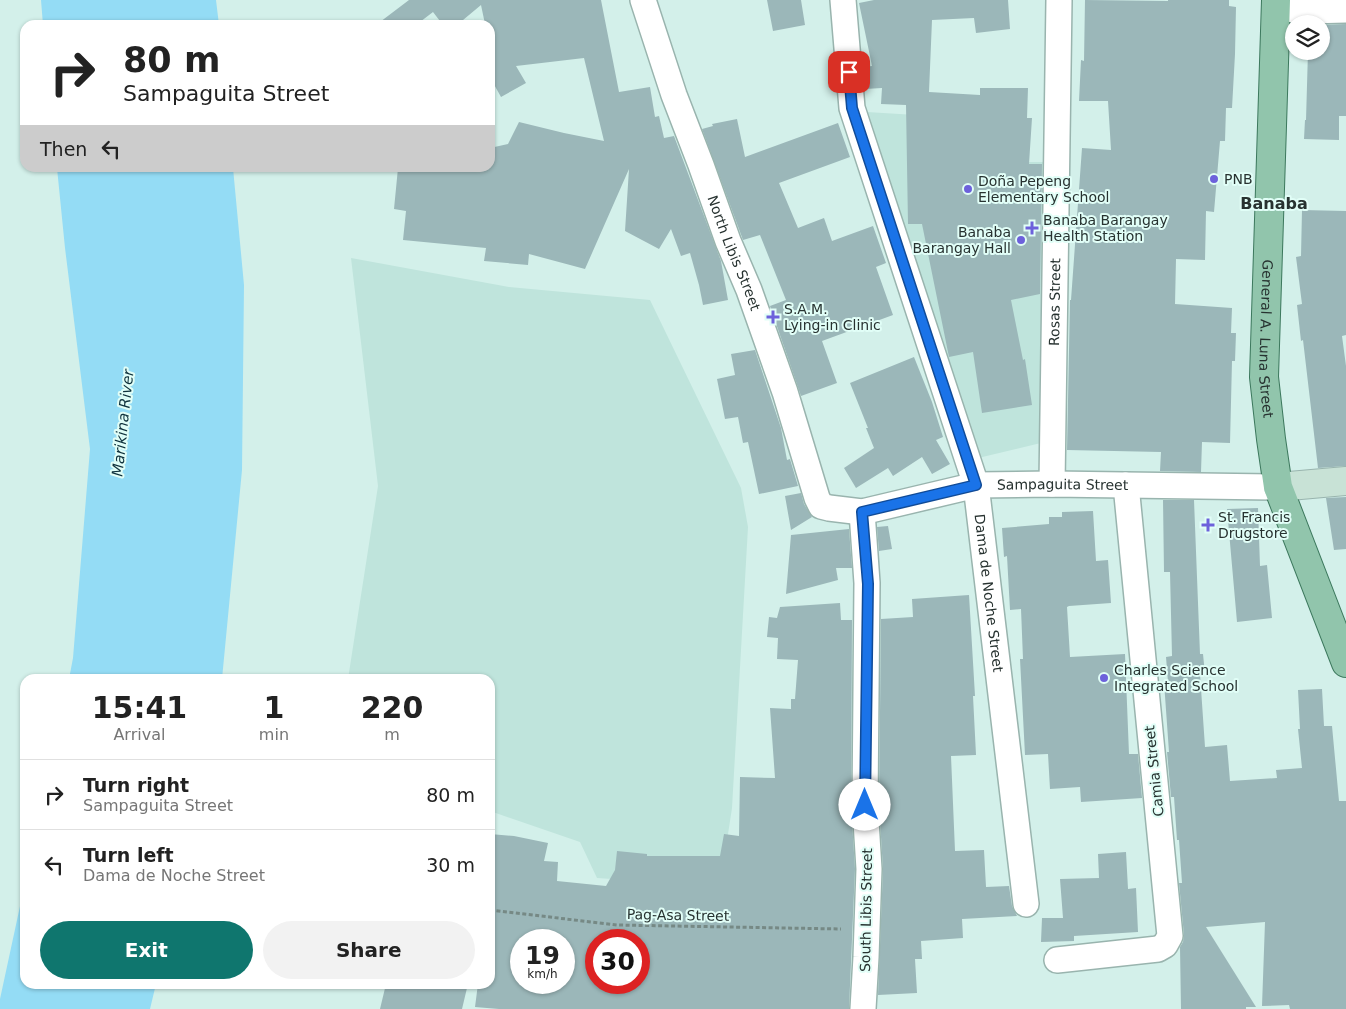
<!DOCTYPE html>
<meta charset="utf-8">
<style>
body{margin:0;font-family:"DejaVu Sans",sans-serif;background:#f2f2f2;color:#222;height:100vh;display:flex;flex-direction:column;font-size:19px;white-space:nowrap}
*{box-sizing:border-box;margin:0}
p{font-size:16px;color:#767676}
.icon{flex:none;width:28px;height:28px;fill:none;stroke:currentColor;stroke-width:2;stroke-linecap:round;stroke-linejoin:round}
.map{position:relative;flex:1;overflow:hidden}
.panel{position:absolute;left:20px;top:674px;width:475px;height:315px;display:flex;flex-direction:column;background:#fff;border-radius:15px;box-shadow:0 1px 4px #0004}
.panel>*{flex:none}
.top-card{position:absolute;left:20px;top:20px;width:475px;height:152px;border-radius:15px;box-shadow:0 1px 4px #0004;background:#fff;color:#222;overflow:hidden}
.controls{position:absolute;left:1285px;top:15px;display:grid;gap:10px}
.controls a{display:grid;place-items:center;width:45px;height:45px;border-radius:50%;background:#fff;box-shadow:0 1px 4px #0004;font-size:25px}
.speed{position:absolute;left:510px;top:929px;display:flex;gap:10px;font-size:25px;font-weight:700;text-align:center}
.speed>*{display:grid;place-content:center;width:65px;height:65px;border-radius:50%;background:#fff;box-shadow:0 1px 4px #0004;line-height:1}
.speed small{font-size:12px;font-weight:400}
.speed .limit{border:8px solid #d22;background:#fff;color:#111}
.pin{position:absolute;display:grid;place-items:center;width:42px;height:42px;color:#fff;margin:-21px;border-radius:10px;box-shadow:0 2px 8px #0006}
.me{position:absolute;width:55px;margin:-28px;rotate:0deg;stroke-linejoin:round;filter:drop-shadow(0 0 4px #0008)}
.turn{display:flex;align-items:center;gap:18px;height:105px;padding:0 20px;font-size:22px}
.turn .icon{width:65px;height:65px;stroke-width:2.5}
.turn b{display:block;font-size:35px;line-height:42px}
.then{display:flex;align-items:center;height:48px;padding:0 20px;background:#0003;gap:10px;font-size:19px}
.eta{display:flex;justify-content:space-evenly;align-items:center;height:85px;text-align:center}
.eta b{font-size:30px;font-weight:700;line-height:35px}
.primary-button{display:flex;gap:10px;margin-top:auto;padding:10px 20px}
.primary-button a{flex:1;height:58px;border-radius:30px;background:#0f766e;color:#fff;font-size:20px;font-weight:700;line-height:58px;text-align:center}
.primary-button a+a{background:#f2f2f2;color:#222}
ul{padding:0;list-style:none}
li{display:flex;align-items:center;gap:15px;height:70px;padding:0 20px;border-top:1px solid #e0e0e0}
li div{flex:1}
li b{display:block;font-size:19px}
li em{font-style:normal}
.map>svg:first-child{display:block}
.built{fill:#bfe4dc}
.water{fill:#94dcf5}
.building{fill:#9bb7b9;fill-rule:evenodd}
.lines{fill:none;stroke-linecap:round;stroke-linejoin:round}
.street-casing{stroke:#99b4ae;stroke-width:28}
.secondary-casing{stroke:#99b4ae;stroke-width:30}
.primary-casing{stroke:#3c785d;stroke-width:30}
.path{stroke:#768985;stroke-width:3;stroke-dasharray:4 2.5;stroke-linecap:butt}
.street{stroke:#fff;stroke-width:25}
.secondary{stroke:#c8e2d6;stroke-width:28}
.primary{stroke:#91c5ac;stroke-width:28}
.route-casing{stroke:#114b97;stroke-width:12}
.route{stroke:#1a73e8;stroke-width:9}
.poi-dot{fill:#6d61db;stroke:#e1fef7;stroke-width:2}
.labels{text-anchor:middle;stroke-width:4;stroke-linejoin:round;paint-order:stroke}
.poi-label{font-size:14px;fill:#273230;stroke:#e1fef7;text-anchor:start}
.street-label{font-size:14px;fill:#273230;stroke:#e1fef7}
.water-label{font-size:15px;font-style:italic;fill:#0e313c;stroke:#e1fef7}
.quarter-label{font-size:16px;font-weight:bold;fill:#273230;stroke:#e1fef7}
</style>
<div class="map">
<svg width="1346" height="1009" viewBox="0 0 1346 1009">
<rect width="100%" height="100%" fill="#d3f0ea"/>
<!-- built -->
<path class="built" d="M867 112 964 118 965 162H1045V442L974 459 908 236Z
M351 258 509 287 650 300 741 488 748 527 732 808 720 886 597 878 580 842 490 811V679H348L378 486Z"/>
<!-- water -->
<path class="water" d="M41 0H216L219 25H43Z
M57 168H233L244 285 242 470 222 679H69L73 658 90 449 65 248Z
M25 883V984H156L150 1009H0V999Z"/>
<!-- building -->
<path class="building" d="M409 0H601L619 92 650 87 655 117 659 116 664 138 674 136 721 261 728 300 703 305 699 285 690 253 681 256 671 229 659 249 625 231 629 169 585 269 529 254 528 265 484 261 486 248 403 240 406 211 394 209 398 168H490V148L508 144 519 122 564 133 604 141 584 58 516 66 526 83 501 97 491 79 490 23 485 24 481 5 457 25H443L433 12 416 25H376Z
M767 0H801L805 25 773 31Z
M874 0H1008L1010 29 976 33 974 18 932 20 929 92 980 95V88H1028L1027 118H1032L1029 164H1042L1040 294 1011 300 1023 360 1025 359 1032 405 982 413 973 352 949 357 922 224H908L906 105 881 104 882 88 865 89 863 67 872 66 859 3Z
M1085 0 1168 1V0H1229V6L1236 7 1235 54 1232 108H1226L1225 141H1220L1214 212 1206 211 1205 260 1176 259 1175 304 1232 308 1231 333H1236L1235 361H1232L1230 443 1202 442 1201 472 1160 471 1161 452 1067 450 1070 300H1071L1082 148 1111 150 1108 101H1079L1081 60 1084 61Z
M1346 24V116H1339V140L1304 139 1305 120H1306L1308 51H1321V25Z
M737 119 745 157 838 123 850 157 779 183 798 228 824 218 832 241 873 226 886 263 876 267 893 315 822 341 837 383 801 396 770 306 786 300 760 235 743 240 702 129 713 126 712 124Z
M1302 210 1346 211V335L1342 336 1346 366V466L1318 468 1303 340 1301 341 1297 305 1302 304 1296 257 1301 256Z
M755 350 781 428 787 460 790 459 798 486 759 494 748 442 743 443 738 417 725 419 717 379 735 375 731 354Z
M914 357 932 402 943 437 936 440 950 464 932 474 922 457 893 476 888 468 856 488 844 468 874 448 866 428H868L850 383Z
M801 493 804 504 812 517 791 530 785 496Z
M1346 497V549L1334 550 1326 498Z
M1163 500H1194L1200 654H1203L1205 674H1200L1205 747 1227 745 1230 781 1277 778 1276 770 1302 768 1298 729H1300L1298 690 1322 689 1324 726H1332L1339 801H1346V1009H1290L1289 1005 1262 1006 1265 922 1206 927 1256 1007H1246V1009H1181L1180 947 1183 942 1184 935 1179 883H1182L1179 840H1177L1174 797H1171L1167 752H1169L1164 682H1168L1166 657 1172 656 1170 572H1164Z
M1258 508 1260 566 1267 565 1272 618 1237 622 1227 509Z
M1093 511 1096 561 1108 560 1111 603 1069 606 1067 607 1070 657 1125 654 1129 754H1138L1142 798 1081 802 1080 787 1050 789 1048 754 1025 755 1020 659H1023L1021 609 1010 610 1007 556 1004 557 1002 528 1049 524V517H1062V512Z
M888 526 892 549 879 551 877 527Z
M849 529 852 568H836L838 580 786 594 791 535Z
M969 595 975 696H973L976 755 951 756 955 851 984 850 986 887 1009 886 1012 906 1017 916 962 919 963 938 921 941 922 959H915L917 993 878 995 883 869 879 805 881 619 913 617 912 599Z
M840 603 841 620H852L851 805 855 869 849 1009H499L475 1007 478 984H490V834L514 836 548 843 544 861 558 862 557 881 606 886 615 870 617 851 647 854V856H720L724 834 739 836 740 777 775 778 770 708 791 709V699H795L798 660 777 659 778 638 767 637 769 617 777 618 780 607ZM521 940H564V982H521ZM596 940H639V982H596Z
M1126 852 1128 889 1136 888 1138 932 1074 936V941L1041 942 1042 918H1063L1060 879 1099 878 1098 854Z
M386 984H443L467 988 462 1009H380Z"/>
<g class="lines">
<!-- street casing -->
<g class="street-casing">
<g id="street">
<path id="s1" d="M643 0 674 95 701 165 728 241 749 290 785 392 817 498 821 506 829 508 862 512 976 485 1052 484 1278 487"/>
<path id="s2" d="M843 0 852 108 976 485 1026 904"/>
<path d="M1275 8 1307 11 1346 10"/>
<path id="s3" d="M1052 484 1059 0"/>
<path d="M862 512 867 583 865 805 869 869 866 957 863 1009"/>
<path d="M1057 960 1158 949 1165 945 1170 936 1126 485"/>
</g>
</g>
<!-- secondary casing -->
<g class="secondary-casing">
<path id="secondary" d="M1278 487 1346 481"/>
</g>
<!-- primary casing -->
<g class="primary-casing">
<g id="primary">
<path id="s4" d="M1276 0 1264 377 1271 439 1278 487 1346 663"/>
</g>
</g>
<!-- path -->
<path class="path" d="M490 910 617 925 841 929"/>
<!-- street -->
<use href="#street" class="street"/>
<!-- secondary -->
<use href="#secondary" class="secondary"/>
<!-- primary -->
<use href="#primary" class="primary"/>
</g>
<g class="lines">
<!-- route casing -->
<g class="route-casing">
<path id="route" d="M849 72 852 108 976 485 862 512 868 584 865 805"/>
</g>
<!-- route -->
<use href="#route" class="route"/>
</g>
<!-- markers -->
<g class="poi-dot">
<circle cx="1214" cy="179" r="5"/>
<circle cx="968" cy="189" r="5"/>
<path d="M1029.5 220.5h5v5h5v5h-5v5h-5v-5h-5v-5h5z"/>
<circle cx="1021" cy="240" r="5"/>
<path d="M770.5 309.5h5v5h5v5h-5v5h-5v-5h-5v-5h5z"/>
<path d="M1205.5 517.5h5v5h5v5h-5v5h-5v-5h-5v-5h5z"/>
<circle cx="1104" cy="678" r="5"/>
</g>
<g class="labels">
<!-- poi labels -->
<g class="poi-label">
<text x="1224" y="184">PNB</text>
<text x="978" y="186">Doña Pepeng<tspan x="978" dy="16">Elementary School</tspan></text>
<text x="1043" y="225">Banaba Barangay<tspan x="1043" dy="16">Health Station</tspan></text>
<text x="1011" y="237" text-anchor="end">Banaba<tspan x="1011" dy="16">Barangay Hall</tspan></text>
<text x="784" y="314">S.A.M.<tspan x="784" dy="16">Lying-in Clinic</tspan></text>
<text x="1218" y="522">St. Francis<tspan x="1218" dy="16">Drugstore</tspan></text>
<text x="1114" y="675">Charles Science<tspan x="1114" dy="16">Integrated School</tspan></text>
</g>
<!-- street labels -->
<g class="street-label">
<text dy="5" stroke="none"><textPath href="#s1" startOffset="269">North Libis Street</textPath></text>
<text dy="5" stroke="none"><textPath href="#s3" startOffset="182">Rosas Street</textPath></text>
<text dy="5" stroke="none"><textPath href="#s4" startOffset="339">General A. Luna Street</textPath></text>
<text dy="5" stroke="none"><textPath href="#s1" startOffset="782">Sampaguita Street</textPath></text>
<text dy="5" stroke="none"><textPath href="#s2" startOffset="614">Dama de Noche Street</textPath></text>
<text transform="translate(1154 771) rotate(-96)" y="5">Camia Street</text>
<text transform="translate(866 910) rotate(-89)" y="5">South Libis Street</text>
<text transform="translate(678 915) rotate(1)" y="5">Pag-Asa Street</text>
</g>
<!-- water labels -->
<g class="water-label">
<text transform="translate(123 423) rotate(-84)" y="5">Marikina River</text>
</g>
<!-- quarter labels -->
<g class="quarter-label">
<text x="1274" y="209">Banaba</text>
</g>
</g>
</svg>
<div class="controls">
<a><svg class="icon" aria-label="layers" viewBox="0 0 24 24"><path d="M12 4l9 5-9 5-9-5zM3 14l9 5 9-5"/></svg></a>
</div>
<div class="speed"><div>19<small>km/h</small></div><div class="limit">30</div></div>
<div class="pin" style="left:849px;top:72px;background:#d93025"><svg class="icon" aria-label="arrive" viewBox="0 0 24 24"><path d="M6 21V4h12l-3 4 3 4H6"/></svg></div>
<svg class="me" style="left:865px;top:805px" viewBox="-20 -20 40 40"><circle r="19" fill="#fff"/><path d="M0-13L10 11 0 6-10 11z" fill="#1a73e8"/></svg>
<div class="top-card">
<div class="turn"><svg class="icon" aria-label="right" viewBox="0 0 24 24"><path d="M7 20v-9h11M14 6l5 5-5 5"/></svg><div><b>80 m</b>Sampaguita Street</div></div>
<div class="then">Then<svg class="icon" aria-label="left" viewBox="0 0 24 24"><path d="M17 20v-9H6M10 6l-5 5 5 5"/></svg></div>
</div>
<section class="panel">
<div class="eta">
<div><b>15:41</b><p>Arrival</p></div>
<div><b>1</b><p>min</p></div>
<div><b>220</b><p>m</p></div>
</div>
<ul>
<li><svg class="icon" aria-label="right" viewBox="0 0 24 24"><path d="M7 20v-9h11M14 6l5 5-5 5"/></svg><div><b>Turn right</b><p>Sampaguita Street</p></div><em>80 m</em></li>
<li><svg class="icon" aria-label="left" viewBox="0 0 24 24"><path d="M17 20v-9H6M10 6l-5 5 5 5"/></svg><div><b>Turn left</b><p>Dama de Noche Street</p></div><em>30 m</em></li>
</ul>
<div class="primary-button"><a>Exit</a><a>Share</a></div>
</section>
</div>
